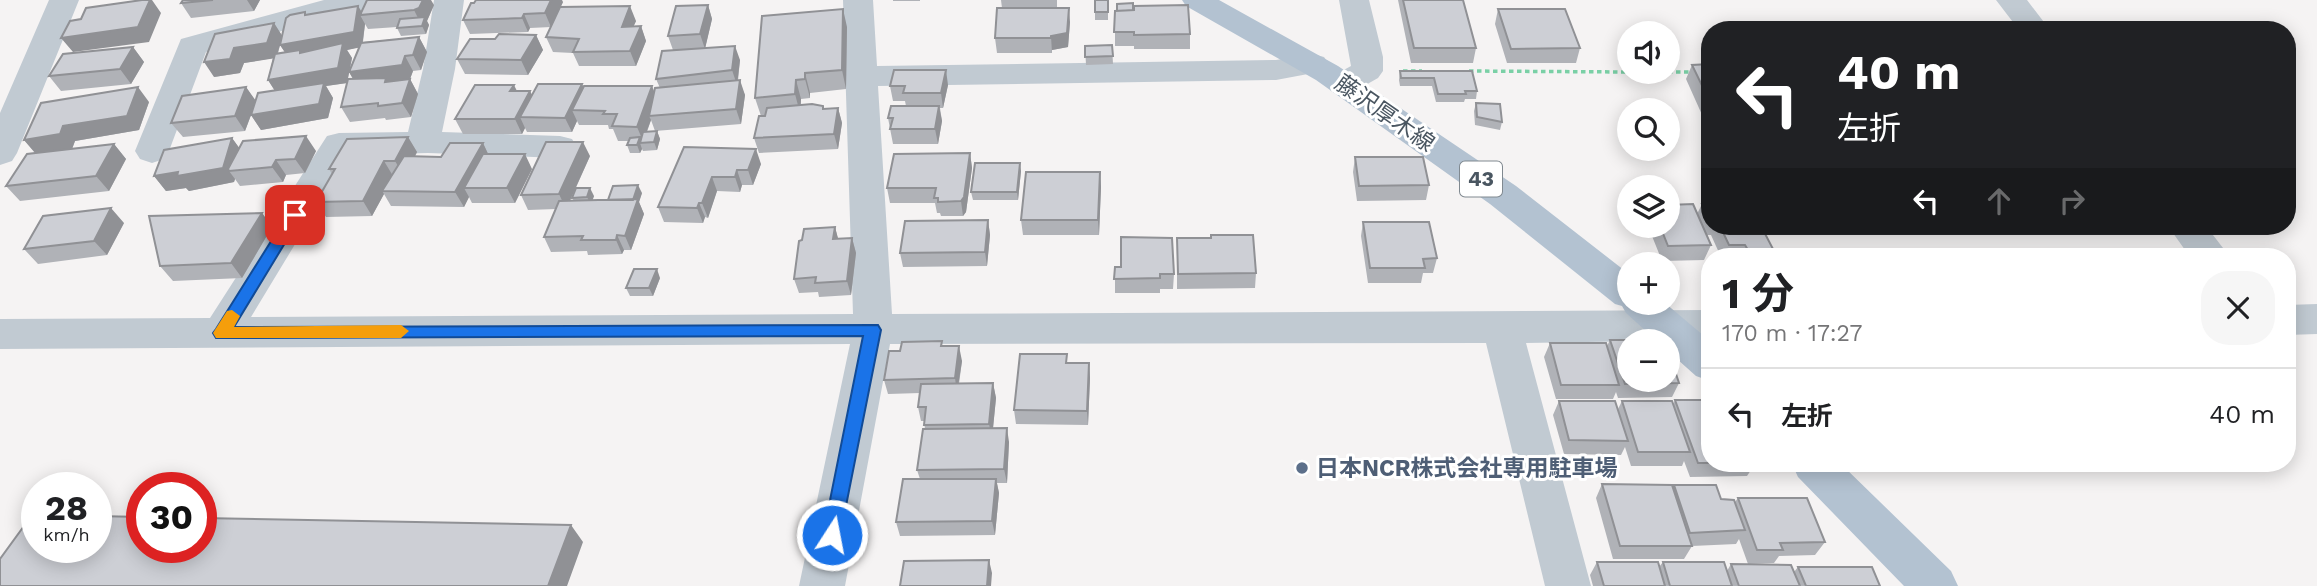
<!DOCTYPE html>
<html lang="ja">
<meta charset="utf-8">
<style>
body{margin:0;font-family:"Work Sans","Noto Sans JP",sans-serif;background:#f6f6f6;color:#202124;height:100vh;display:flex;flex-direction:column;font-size:26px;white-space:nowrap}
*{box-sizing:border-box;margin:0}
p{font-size:23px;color:#757577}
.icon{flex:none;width:38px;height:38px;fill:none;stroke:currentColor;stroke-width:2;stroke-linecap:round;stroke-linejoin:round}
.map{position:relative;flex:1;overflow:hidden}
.details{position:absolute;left:1701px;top:248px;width:595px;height:224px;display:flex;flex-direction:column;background:#fff;border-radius:28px;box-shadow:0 4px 18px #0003}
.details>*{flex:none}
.guide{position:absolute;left:1701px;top:21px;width:595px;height:214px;border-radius:28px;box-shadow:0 4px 18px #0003;background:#202124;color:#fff;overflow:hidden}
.buttons{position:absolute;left:1617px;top:21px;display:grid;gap:14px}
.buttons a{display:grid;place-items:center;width:63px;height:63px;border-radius:50%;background:#fff;box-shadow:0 4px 18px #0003;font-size:35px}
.speed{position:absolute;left:21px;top:472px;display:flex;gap:14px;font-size:35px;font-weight:700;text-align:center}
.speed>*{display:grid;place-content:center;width:91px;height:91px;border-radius:50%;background:#fff;box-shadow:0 4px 18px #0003;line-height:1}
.speed small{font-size:18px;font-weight:400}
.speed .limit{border:10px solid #d22;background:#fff;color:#111}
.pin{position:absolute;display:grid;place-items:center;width:60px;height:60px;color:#fff;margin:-30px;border-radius:14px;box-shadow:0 4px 10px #0006}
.me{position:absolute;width:77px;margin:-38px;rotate:11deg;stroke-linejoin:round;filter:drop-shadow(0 0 5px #0008)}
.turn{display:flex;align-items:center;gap:24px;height:147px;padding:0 21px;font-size:32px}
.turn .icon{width:91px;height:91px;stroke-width:2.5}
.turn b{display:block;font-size:49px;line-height:60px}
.lanes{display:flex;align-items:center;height:66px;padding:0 21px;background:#0003;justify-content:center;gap:35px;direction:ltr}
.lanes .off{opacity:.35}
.round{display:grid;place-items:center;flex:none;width:74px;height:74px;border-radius:28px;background:#f6f6f6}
.headline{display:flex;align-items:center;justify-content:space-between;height:119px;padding:0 21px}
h1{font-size:42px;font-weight:700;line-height:52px}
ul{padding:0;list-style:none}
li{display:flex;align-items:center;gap:21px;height:91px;padding:0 21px;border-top:2px solid #e0e0e0}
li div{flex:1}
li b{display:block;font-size:26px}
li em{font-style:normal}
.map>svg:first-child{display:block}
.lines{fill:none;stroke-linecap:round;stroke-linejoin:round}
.path{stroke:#7ad0a6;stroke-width:3.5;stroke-dasharray:4.5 3.5;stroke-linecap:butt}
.minor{fill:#c1cad2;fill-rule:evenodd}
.major{fill:#b3c2d1;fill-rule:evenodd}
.wall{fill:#b0b2b7;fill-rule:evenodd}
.shaded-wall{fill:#909195}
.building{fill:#cdcfd5;stroke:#909195;stroke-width:2}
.route{fill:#1a73e8;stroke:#114b97;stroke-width:2}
.slow{fill:#f59e0b}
.service-dot{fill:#5c6f8a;stroke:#fff;stroke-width:2.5}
.labels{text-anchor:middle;stroke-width:6;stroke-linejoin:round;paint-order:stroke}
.shield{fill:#fff;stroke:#808990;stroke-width:2}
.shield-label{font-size:21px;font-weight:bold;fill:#4a5661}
.street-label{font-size:23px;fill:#4a5661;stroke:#fff}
.service-label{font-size:23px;font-weight:bold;fill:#4e5e75;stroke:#fff;text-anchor:start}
</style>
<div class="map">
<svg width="2317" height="586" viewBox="0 0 2317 586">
<rect width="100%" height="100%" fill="#f5f3f3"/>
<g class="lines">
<!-- path -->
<path class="path" d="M1403 71H1422
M1469 71 1629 72
M1668 72H1695"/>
<!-- minor -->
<path class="minor" d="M49 0H79L17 153 12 161 0 165V113Z
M324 0H409L405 6 350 12 206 52 169 151 164 159 152 163 140 159 135 151 181 39Z
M434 0H464L455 69 442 132 560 136 572 139 577 147 572 155 560 158 428 153 349 155 251 317 853 314 843 0H873L877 66 1276 60 1313 54 1324 57 1329 64 1324 71 1276 80 878 86 892 314 1710 310V340L1526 343 1591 586H1545L1486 343 890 344 845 586H799L850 344 0 349V319L210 318 327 136 339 133 408 132 423 69Z
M1339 0H1369L1383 57V71L1378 78 1355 91 1343 94 1331 91 1327 84 1331 77 1351 66Z
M1996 0H2027L2050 30H2019Z
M2168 226H2206L2230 257H2190Z
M2317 304V334L2287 335V305Z"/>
<!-- major -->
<path class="major" d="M1182 0H1219L1338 66 1516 186 1629 274V303H1665L1710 341V381L1696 376 1668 351V341H1657L1626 313 1622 306 1615 304 1490 204 1316 80 1186 6Z
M1792 464H1841L1951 571 1958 586H1904L1798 477Z"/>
</g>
<!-- wall -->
<path class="wall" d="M183 0H260L254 11 191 18 181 3Z
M893 0H920V1H893Z
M1001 0H1057V7L1004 8 1070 22 1068 47 1052 50V53H997L995 38 1002 8Z
M1108 0V20H1095V12Z
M1398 0H1463L1476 48 1473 63H1411Z
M563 2 558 13 636 21 633 27 641 26 646 41 636 66H579L573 53 553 52 546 37 551 27 530 28 528 32 470 34 463 20Z
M434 5 427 21 429 25 426 34 401 36 397 28V27L368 29 365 24 363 42 419 37 427 52 421 70 413 71 410 79 418 94 411 117 386 120 385 118 350 122 341 107 353 79 349 72 359 47 347 50 352 58 347 83 326 86 333 98 328 118 261 130 251 115 245 131 183 137 171 123 246 87 255 101 275 91 268 80 273 58 244 63 240 73 214 77 274 23 282 36 306 15 358 6 361 12ZM280 45 285 52 278 54Z
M708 5 712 19 705 48 740 60 738 81 745 95 741 124 655 131 651 120 647 132 657 131 660 139 657 150 643 151 642 149 640 153H630L627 145 629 141H618L613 129H609L608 125H579L577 121 572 132H527L525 128 522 134H463L455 119 517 91H530L532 95 582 84 584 88 654 91 660 88 656 79 673 50 668 36Z
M1498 9 1580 48 1576 63H1507L1495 24Z
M1133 10 1190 34V49H1134V46H1115V11Z
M847 27 846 89 810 93V98L801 99V105L824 109 838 108 842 123 838 149 759 153 754 138 761 116 755 98Z
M536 35 543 50 528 75 465 74 457 59 495 39Z
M1112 45 1113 64 1086 65 1085 46Z
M133 47 144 62 131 84 61 91 49 76Z
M1710 64V117H1703L1686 79 1692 65Z
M1400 71H1472L1477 91 1476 99H1465L1464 102H1436L1432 86H1400L1399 80Z
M948 85 943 108H940L942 121 938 144H893L888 118 906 106 905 101H893L890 86Z
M149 102 139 130 75 141 72 149 114 144 126 159 109 191 20 201 6 186 35 153 24 140Z
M1476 103 1502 122 1500 130 1475 125 1474 111Z
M408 137 417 152 415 157H441L483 143 488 154 532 169 515 203H472L469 197 464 207 391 206 384 194 372 216 326 217 316 202 332 174 329 169Z
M232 138 239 148 316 151 305 173 286 175 283 182 240 186 235 179 234 182 189 191 186 188 166 191 154 176Z
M684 147 761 164 753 185H742L740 192 717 191 708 218 705 217 703 223 664 222 658 207Z
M970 153 972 168 966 212 963 216H941L940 213H937L935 203H890L887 188Z
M590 156 570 201H574L572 198 594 196 592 200H608L642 193 639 202 644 214 631 250H624L622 254 588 255 587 251 551 252 544 237 556 209 528 210 521 195Z
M1355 157 1429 185 1426 200 1357 201 1353 172Z
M1021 171 1018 200H973L971 192Z
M1100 172 1101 187 1099 235H1023L1021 220Z
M1702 204H1710V226H1761L1773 249 1768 257H1721L1711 235H1706L1711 245 1704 260 1662 261 1652 236 1645 237 1641 226H1668L1697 214Z
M262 213 272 227 242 278 173 281 160 266Z
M988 220 990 235 987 266 903 267 900 253Z
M1363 222 1437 258 1433 273H1423L1421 283H1368L1361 236Z
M124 223 107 255 38 264 24 249Z
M835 227 838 239 852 238 856 253 851 295 819 297 818 292 799 293 794 279Z
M1177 238 1256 273 1255 288 1177 289Z
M1115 267 1174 274 1173 289H1160V293H1115Z
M660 278 653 296H630L626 288Z
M1610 340 1629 341 1679 383 1672 397 1618 398 1616 392 1613 399H1556L1544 357 1550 343 1607 346Z
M943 346 962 361 959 384 993 383 996 398 993 428 1009 442 1007 483H997L999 493 995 535 900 536 896 522 920 479 917 470 925 429 924 421H921L918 407 920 393 888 394 884 380 900 351Z
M1067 354V363H1089L1090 378 1088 425 1016 424 1014 410Z
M1675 400H1710V464H1755L1747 476 1690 477 1684 461 1682 466H1631L1625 447 1621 455 1564 454 1553 415 1559 401 1618 409 1622 401 1673 405Z
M1602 484 1673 488 1674 485 1721 499 1735 502 1738 498 1825 542 1815 555 1779 556 1774 563 1748 564 1739 539 1736 544 1692 546 1684 559H1613L1596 498Z
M1597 562 1659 567 1663 562 1727 571 1731 564 1794 572 1798 567 1880 586H1593L1590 575Z"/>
<!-- shaded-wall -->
<path class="shaded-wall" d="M150 0H152L161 13 149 42 73 52 61 38Z
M247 0H260L254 11Z
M423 0H431L434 5 427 21 429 25 426 34 414 10Z
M551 0H562L563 2 551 27 545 13Z
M708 5 712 19 705 49 700 34Z
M358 6 363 14 360 15 365 24 362 47 347 50 352 58 347 83 326 86 333 98 328 118 261 130 251 115 245 131 235 116 246 87 256 101 277 94 268 80 290 60 280 45 276 58 244 63 240 73 214 77 204 62 234 48 274 23 283 37Z
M630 6 636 21 627 41 622 27Z
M1069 8 1070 22 1068 47 1052 50V53L1051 36Z
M843 9 847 27 846 89 842 70Z
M524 14 530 28 528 32 522 18Z
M641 26 646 41 636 66 630 51Z
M536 35 543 50 528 75 521 60Z
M419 37 427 52 421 70 413 55Z
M735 46 740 60 737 85 732 70Z
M133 47 144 62 131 84 120 69Z
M405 56 413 71 410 79 418 94 411 117 402 103 358 87 349 72Z
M946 70 948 85 943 108 941 93Z
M805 73 810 93V98L805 79Z
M740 80 745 95 741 124 736 109Z
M796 80 801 99 800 113 795 94Z
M582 84 588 99 572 110 577 121 572 132 565 118Z
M514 85 521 99 510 91Z
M652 86 658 101 649 116 651 120 643 141 637 127Z
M138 87 149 102 139 130 75 141 72 149 37 155 24 140Z
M530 91 537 106 520 117 525 128 522 134 515 119Z
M939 106 942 121 938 144 935 129Z
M838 108 842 123 838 149 834 134Z
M657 131 660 139 657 150 654 142Z
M306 136 316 151 305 173 295 159Z
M408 137 417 152 404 176 395 161Z
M640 137 642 143H640L642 149 640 153 637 145Z
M232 138 243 153 229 171 235 179 234 182 189 191 186 188 166 191 154 176Z
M583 142 590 156 566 209 559 194Z
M483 143 490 158 464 188 469 197 464 207 455 192Z
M114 144 126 159 109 191 96 176Z
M756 149 761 164 753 185 748 170Z
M970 153 972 168 966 212 963 216 961 201Z
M525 154 532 169 515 203 507 188Z
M276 160 286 175 283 182 272 167Z
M384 161 393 176 382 191 384 194 372 216 363 201Z
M1020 163 1021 171 1018 200 1017 192Z
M737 170 742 185 740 192 735 177Z
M1100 172 1101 187 1099 235 1098 220Z
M712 177 717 191 708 218 702 203Z
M638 185 642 193 639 202 644 214 631 250 625 236 632 203Z
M590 188 594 196 591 205 587 197Z
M699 203 705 217 703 223 697 208Z
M111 208 124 223 107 255 94 241Z
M262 213 272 227 242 278 231 263Z
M988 220 990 235 987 266 985 252Z
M835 227 839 242 833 239Z
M617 235 624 250 622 254 616 240Z
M852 238 856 253 851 295 847 281Z
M657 269 660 278 653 296 649 288Z
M959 346 962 361 957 393 955 378Z
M1089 363 1090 378 1088 425 1087 411Z
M993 383 996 398 992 438 989 424Z
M1007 428 1009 442 1007 483 1004 469Z
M996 479 999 493 995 535 992 521Z
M571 525 583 542 567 586H548Z
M989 560 992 573 991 586H987Z"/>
<!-- building -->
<path class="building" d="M142 0H150L138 27 61 38 70 21 81 19 86 8Z
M183 0H213L181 3Z
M367 0H423L419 8 414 10 360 15Z
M476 0H551L545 13 524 14 522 18 463 20 471 3H474Z
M1095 0H1108V12H1095Z
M1403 0H1463L1476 48H1414Z
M1133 3V10L1117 11V4Z
M708 5 700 34 668 36 676 6Z
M1188 5 1190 34 1134 35V32H1114L1115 11 1134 10V6Z
M358 6 354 32 280 45 286 18 290 15 305 12V15Z
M630 6 622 27 641 26 630 51 573 52 579 39 546 37 560 7Z
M997 8H1069L1067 33 1051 36V38H995Z
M843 9 842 70 805 73V79L796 80 795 94 755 98 762 16Z
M1498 9H1565L1580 48 1511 49Z
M425 17 422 26 397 28 400 19Z
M274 23 267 43 234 48 230 59 204 62 215 34Z
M499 34 536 35 521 60 457 59 470 39H495Z
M419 37 413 55 405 56 402 65 349 72 361 43Z
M343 43 338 68 268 80 275 54 300 50V53Z
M1112 45 1113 56 1085 57V46Z
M735 46 732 70 656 79 662 51Z
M133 47 120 69 49 76 63 54Z
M1710 64V102L1692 65Z
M894 70H946L941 93H903L905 86H890Z
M1400 71H1472L1477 91H1465L1466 94H1438L1434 78H1401Z
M386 78 385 82 410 79 402 103 378 106V103L341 107 348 79Z
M740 80 736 109 649 116 655 88Z
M324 83 319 104 251 115 258 93Z
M538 84H582L565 118 520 117Z
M475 85H514L510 91H530L515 119H455Z
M584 86H652L637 127 612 126 617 114H603L605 111 572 110Z
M138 87 127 116 63 126 60 134 24 140 41 103Z
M246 87 235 116 171 123 182 96Z
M1476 103 1500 104 1502 122 1477 117Z
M812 104 823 106V109L838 108 834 134 754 138 759 116H765L767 108Z
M891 106H939L935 129H890L893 118H888Z
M657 131 654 142 640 143 643 132Z
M306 136 295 159 276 160 272 167 229 171 228 169 243 141Z
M408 137 395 161H384L363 201 316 202 335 169H329L347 139Z
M640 137 637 145H627L630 138Z
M232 138 223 168 177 176 178 172 154 176 164 150Z
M546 142H583L559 194 521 195Z
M450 143H483L455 192 382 191 404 156 441 157Z
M114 144 96 176 6 186 27 154Z
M684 147 756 149 748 170H737L735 177H712L702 203H699L697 208 658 207Z
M970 153 964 197 961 201 938 202V198H934L936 188H887L894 154Z
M483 154H525L507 188H464Z
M1355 157H1423L1429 185 1359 186Z
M975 163H1020L1017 192H971Z
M1026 172H1100L1098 220H1021Z
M638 185 633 200H608L613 186Z
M576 188H590L587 197 572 198Z
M638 199 625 236 617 235 616 240H581L583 236 544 237 559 201Z
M1693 204 1711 245 1668 246 1660 226H1668V205Z
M1702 204H1710V220H1709Z
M111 208 94 241 24 249 43 216Z
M262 213 231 263 160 266 149 216Z
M988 220 985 252 900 253 905 221Z
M1363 222H1429L1437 258 1423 259 1425 268H1370Z
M1720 226H1761L1773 249 1748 250 1745 245H1729Z
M835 227 833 239 852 238 847 281 815 283 816 277 794 279 799 241 802 240 804 229Z
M1211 235H1253L1256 273 1178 274 1177 238H1211Z
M1121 237 1172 238 1174 274H1160V278L1114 279 1115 267H1121Z
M634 269H657L649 288H626Z
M1610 340H1640V341H1629V380H1668V365H1673L1679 383 1625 384Z
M942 341 941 346H959L955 378 884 380 889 351H900L902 342Z
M1550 343H1606L1619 385H1561Z
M1020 354H1067L1066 363H1089L1087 411 1014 410Z
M993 383 989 424 924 425 926 407H918L921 384Z
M1675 400H1710V463H1698Z
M1559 401H1615L1628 441 1569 440Z
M1622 401H1672L1690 452H1638Z
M1007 428 1004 469 917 470 923 429Z
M903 479H996L992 521 896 522Z
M1602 484 1672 485 1692 546H1620Z
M1674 485H1716L1721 499 1734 500 1745 530 1690 533Z
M1738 498H1807L1825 542 1780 543 1783 550H1757Z
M32 515H37V548H96V516L142 517V548H201V518L571 525 548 586H0V559Z
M989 560 987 586H900L904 561Z
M1597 562H1658L1665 586H1604Z
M1663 562H1724L1732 586H1670Z
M1731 564 1791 565 1800 586H1739Z
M1798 567H1872L1880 586H1806Z"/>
<!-- route -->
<path class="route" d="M295 210 302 215 234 327 878 325 881 330 839 541 832 543 826 541 823 535 863 336 216 338 213 333 216 329 290 211Z"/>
<!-- slow -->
<path class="slow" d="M232 310 240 316 234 327 401 325 409 331 401 338H216L213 333 227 311Z"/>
<!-- markers -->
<circle class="service-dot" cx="1302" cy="468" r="7"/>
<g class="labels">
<!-- shield labels -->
<rect class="shield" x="1460" y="161.5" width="42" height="35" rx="5"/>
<g class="shield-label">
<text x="1481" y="186">43</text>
</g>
<!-- street labels -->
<g class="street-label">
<text transform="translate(1385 113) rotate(35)" y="8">藤沢厚木線</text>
</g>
<!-- service labels -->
<g class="service-label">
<text x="1316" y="476">日本NCR株式会社専用駐車場</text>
</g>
</g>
</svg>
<div class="buttons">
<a><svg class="icon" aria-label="sound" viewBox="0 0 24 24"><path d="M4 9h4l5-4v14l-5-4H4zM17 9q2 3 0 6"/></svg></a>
<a><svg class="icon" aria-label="search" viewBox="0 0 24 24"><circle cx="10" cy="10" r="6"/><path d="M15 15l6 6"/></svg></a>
<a><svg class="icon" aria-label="layers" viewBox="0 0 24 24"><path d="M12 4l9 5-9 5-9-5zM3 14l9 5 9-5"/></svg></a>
<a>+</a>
<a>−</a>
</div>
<div class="speed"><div>28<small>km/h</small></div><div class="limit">30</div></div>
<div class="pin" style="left:295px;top:215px;background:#d93025"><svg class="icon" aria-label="arrive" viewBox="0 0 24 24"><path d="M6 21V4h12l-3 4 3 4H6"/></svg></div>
<svg class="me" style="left:832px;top:535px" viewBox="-20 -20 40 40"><circle r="17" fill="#1a73e8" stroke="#fff" stroke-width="3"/><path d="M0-11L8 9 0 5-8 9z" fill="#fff"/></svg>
<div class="guide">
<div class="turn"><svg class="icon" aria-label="left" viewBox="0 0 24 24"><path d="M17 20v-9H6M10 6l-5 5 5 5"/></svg><div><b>40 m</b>左折</div></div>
<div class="lanes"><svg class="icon" aria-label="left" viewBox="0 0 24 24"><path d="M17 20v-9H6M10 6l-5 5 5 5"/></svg><svg class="icon off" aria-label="ahead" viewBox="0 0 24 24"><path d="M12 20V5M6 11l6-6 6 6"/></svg><svg class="icon off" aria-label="right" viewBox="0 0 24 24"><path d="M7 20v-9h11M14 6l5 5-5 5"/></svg></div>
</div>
<section class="details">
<div class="headline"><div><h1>1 分</h1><p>170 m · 17:27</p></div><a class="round"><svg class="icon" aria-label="close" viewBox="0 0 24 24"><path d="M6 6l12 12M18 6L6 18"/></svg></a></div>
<ul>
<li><svg class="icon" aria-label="left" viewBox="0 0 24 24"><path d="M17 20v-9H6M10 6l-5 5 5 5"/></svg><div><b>左折</b></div><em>40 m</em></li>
</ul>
</section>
</div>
